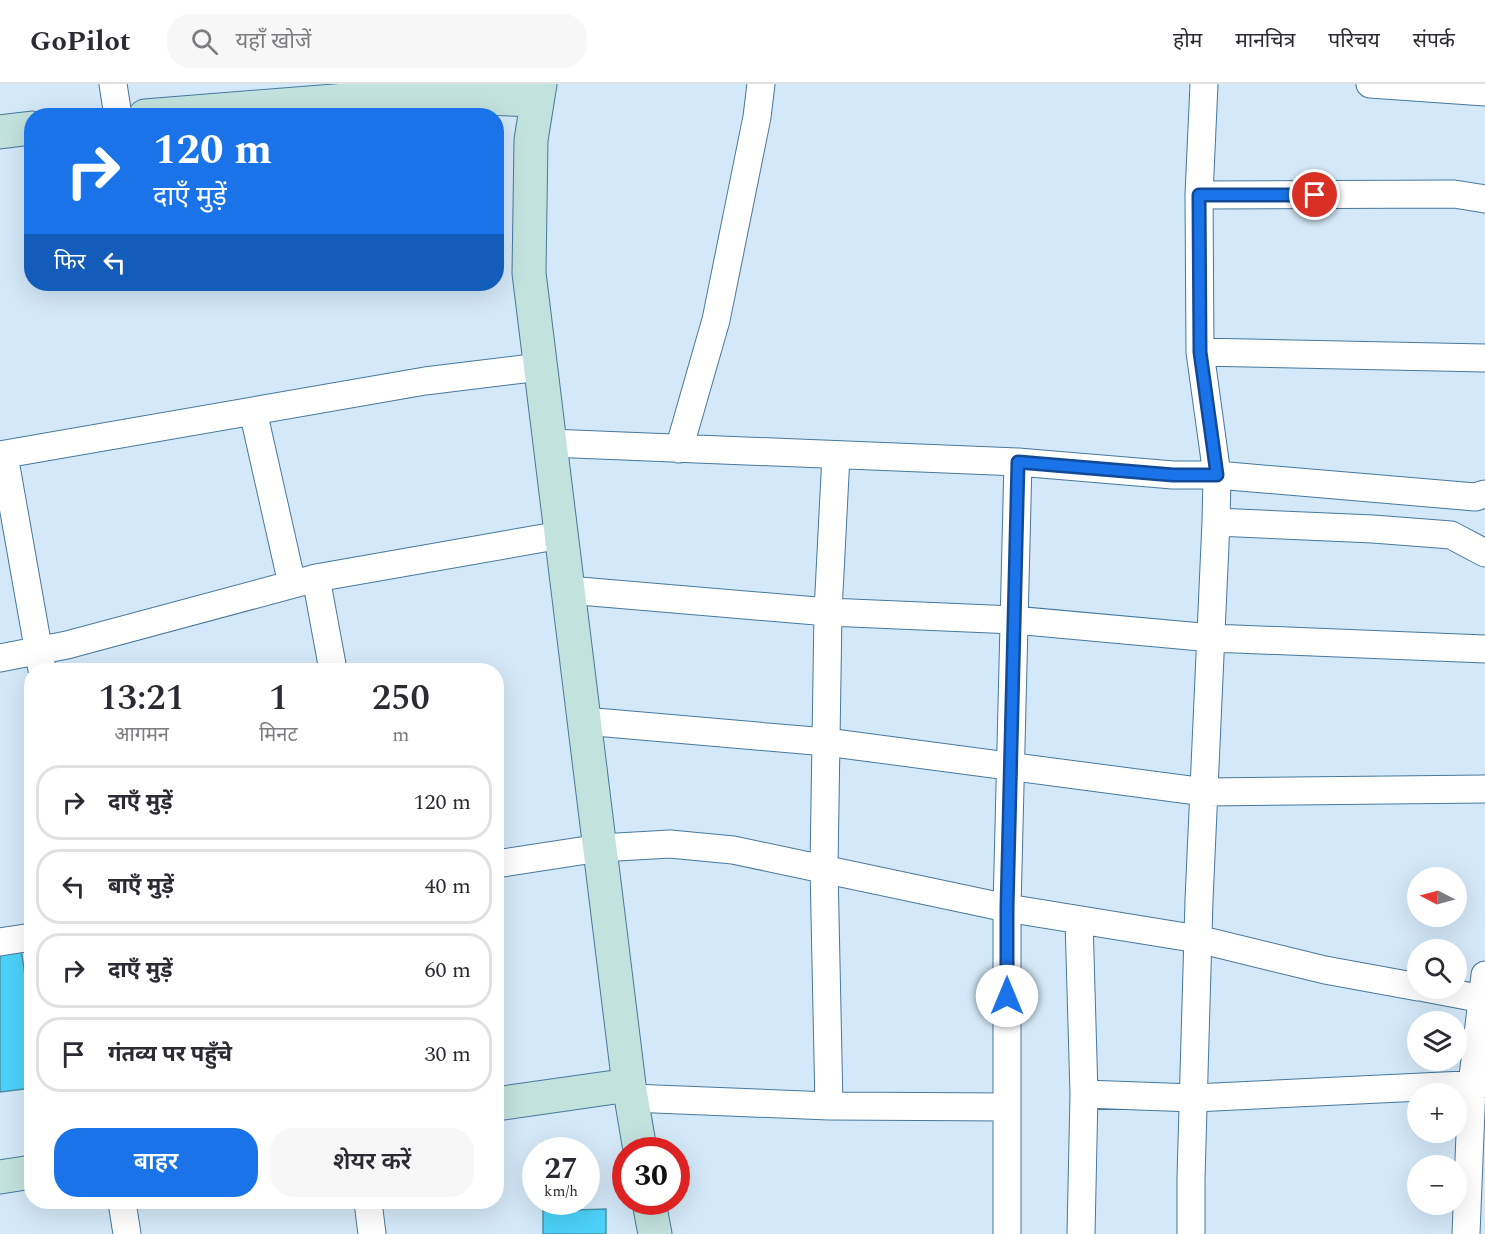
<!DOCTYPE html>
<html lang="hi">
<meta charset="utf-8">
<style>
body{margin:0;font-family:Spectral,"Noto Sans Devanagari",serif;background:#f7f7f7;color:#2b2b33;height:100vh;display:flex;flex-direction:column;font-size:22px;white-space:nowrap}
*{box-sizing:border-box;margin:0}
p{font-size:20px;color:#7c7c81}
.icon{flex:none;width:33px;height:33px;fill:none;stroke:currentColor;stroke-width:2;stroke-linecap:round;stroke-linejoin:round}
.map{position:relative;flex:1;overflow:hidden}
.panel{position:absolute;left:24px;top:579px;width:480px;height:546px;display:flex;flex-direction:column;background:#fff;border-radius:24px;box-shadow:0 6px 24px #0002}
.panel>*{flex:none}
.guide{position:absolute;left:24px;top:24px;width:480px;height:183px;border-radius:24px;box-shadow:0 6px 24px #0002;background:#1a73e8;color:#fff;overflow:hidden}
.needle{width:39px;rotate:276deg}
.controls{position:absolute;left:1407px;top:783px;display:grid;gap:12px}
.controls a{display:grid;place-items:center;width:60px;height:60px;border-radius:50%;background:#fff;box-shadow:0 6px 24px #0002;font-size:30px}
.speed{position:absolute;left:522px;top:1053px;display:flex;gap:12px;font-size:30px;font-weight:700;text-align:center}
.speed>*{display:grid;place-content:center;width:78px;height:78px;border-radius:50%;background:#fff;box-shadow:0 6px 24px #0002;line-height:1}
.speed small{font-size:15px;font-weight:400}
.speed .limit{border:9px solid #d22;background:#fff;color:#111}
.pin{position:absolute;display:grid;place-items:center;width:51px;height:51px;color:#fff;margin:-26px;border:3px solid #fff;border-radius:50%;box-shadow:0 2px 6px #0007}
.me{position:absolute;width:66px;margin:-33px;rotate:0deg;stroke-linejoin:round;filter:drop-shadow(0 0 4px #0008)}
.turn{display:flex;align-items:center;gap:21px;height:126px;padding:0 30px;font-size:27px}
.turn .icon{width:78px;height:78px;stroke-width:2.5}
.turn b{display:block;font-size:42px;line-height:51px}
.then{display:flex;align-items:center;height:57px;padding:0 30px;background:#0003;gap:12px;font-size:22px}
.eta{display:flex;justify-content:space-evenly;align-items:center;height:102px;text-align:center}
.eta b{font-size:36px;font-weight:600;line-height:42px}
.action{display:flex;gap:12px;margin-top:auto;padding:12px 30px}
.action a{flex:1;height:69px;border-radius:24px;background:#1a73e8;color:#fff;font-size:24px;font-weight:600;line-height:69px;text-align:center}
.action a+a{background:#f7f7f7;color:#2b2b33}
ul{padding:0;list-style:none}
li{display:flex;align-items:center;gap:18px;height:75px;margin:0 12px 9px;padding:0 18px;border:3px solid #e1e1e2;border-radius:24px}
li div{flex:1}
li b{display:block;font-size:22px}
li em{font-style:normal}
header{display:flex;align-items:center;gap:36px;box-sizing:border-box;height:84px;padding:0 30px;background:#fff;border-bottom:2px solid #e1e1e2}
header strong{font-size:28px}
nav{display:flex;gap:33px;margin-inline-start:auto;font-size:21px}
.search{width:420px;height:54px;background:#f7f7f7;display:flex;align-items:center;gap:15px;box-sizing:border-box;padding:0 21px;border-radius:24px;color:#7c7c81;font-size:22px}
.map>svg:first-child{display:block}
.building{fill:#4cd2fa;stroke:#4c91a7;stroke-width:1.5}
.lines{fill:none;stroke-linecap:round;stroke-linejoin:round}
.street-casing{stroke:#47789c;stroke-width:29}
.secondary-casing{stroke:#47789c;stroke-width:35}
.street{stroke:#fff;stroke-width:27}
.secondary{stroke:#c2e2dd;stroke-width:33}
.route-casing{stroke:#114b97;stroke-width:15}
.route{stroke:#1a73e8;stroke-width:10}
</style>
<header>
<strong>GoPilot</strong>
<div class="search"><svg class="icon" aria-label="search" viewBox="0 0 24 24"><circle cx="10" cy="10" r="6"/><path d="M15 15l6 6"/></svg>यहाँ खोजें</div>
<nav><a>होम</a><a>मानचित्र</a><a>परिचय</a><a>संपर्क</a></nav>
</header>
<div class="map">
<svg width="1485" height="1150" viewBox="0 0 1485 1150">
<rect width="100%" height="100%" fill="#d3e8f8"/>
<!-- building -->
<path class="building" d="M21 865 32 937V1004L0 1008V869Z
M606 1125V1150H543V1127Z"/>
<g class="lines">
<!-- street casing -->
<g class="street-casing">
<path id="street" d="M113 0 118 32
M1370 0 1485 8
M1199 111 1454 110 1485 115
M1200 268 1485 274
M253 327 292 500
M550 359 1018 378 1173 391H1217L1475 413 1485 410
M679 365 716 236 757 33 761 0
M0 371 425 297 540 283
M4 371 42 586
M1216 438 1373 445 1451 451 1485 469
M568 506 828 528 1014 536 1212 554 1485 565
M0 574 67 561 316 494
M333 586 316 494 561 451
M584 637 826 658 1205 708 1485 705
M496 780 600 764 670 760 733 766 1007 824 1198 855 1325 886 1418 903
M1079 836 1084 1010 1081 1150
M0 858 32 853
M1425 904 1483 915
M1084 1010 1194 1014 1485 1000
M631 1014 829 1022 824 784 828 528 836 371
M829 1022 1007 1023
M122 1118 127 1150
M368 1118 372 1150
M1007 1150V824L1018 378
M1191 1150V1094L1199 816 1216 438 1217 391 1200 268 1199 111 1204 0
M1466 1150 1472 1001 1485 891"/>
</g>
<!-- secondary casing -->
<g class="secondary-casing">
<path id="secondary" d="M540 0 531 56 529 189 629 1001 640 1066
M145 32 409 11 537 16
M0 48 32 44
M496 1020 629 1001
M0 1093 32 1088
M649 1118 655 1150"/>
</g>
<!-- street -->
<use href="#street" class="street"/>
<!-- secondary -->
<use href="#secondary" class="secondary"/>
</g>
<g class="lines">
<!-- route casing -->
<g class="route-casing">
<path id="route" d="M1007 912V824L1018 378 1173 391H1217L1200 268 1199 111H1315"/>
</g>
<!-- route -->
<use href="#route" class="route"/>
</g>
</svg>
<div class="controls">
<a><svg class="needle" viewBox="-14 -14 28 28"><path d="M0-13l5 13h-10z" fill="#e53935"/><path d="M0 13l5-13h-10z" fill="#7c7c81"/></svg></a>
<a><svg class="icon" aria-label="search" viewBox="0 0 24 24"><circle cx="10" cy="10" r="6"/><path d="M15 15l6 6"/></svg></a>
<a><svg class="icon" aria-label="layers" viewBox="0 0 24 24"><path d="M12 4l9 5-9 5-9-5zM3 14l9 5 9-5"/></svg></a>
<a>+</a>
<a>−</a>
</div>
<div class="speed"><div>27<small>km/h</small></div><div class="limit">30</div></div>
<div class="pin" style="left:1315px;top:111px;background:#d93025"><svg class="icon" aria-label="arrive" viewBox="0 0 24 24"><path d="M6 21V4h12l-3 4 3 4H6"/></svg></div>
<svg class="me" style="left:1007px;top:912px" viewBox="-20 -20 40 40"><circle r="19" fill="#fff"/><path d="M0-13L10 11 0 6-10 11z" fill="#1a73e8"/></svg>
<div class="guide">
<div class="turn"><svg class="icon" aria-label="right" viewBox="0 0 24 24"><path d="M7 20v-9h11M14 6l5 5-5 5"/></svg><div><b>120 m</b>दाएँ मुड़ें</div></div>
<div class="then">फिर<svg class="icon" aria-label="left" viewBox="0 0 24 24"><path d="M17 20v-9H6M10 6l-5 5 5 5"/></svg></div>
</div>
<section class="panel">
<div class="eta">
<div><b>13:21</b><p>आगमन</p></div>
<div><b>1</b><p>मिनट</p></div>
<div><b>250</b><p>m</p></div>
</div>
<ul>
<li><svg class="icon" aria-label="right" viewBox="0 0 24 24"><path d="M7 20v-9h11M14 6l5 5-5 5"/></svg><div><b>दाएँ मुड़ें</b></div><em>120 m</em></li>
<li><svg class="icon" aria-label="left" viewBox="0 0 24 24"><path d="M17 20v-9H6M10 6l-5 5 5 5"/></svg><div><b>बाएँ मुड़ें</b></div><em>40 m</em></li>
<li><svg class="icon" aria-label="right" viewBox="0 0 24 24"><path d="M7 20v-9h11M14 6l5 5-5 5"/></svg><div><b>दाएँ मुड़ें</b></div><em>60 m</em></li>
<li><svg class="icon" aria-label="arrive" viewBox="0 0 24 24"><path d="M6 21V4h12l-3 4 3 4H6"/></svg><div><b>गंतव्य पर पहुँचे</b></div><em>30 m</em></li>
</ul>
<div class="action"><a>बाहर</a><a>शेयर करें</a></div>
</section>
</div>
